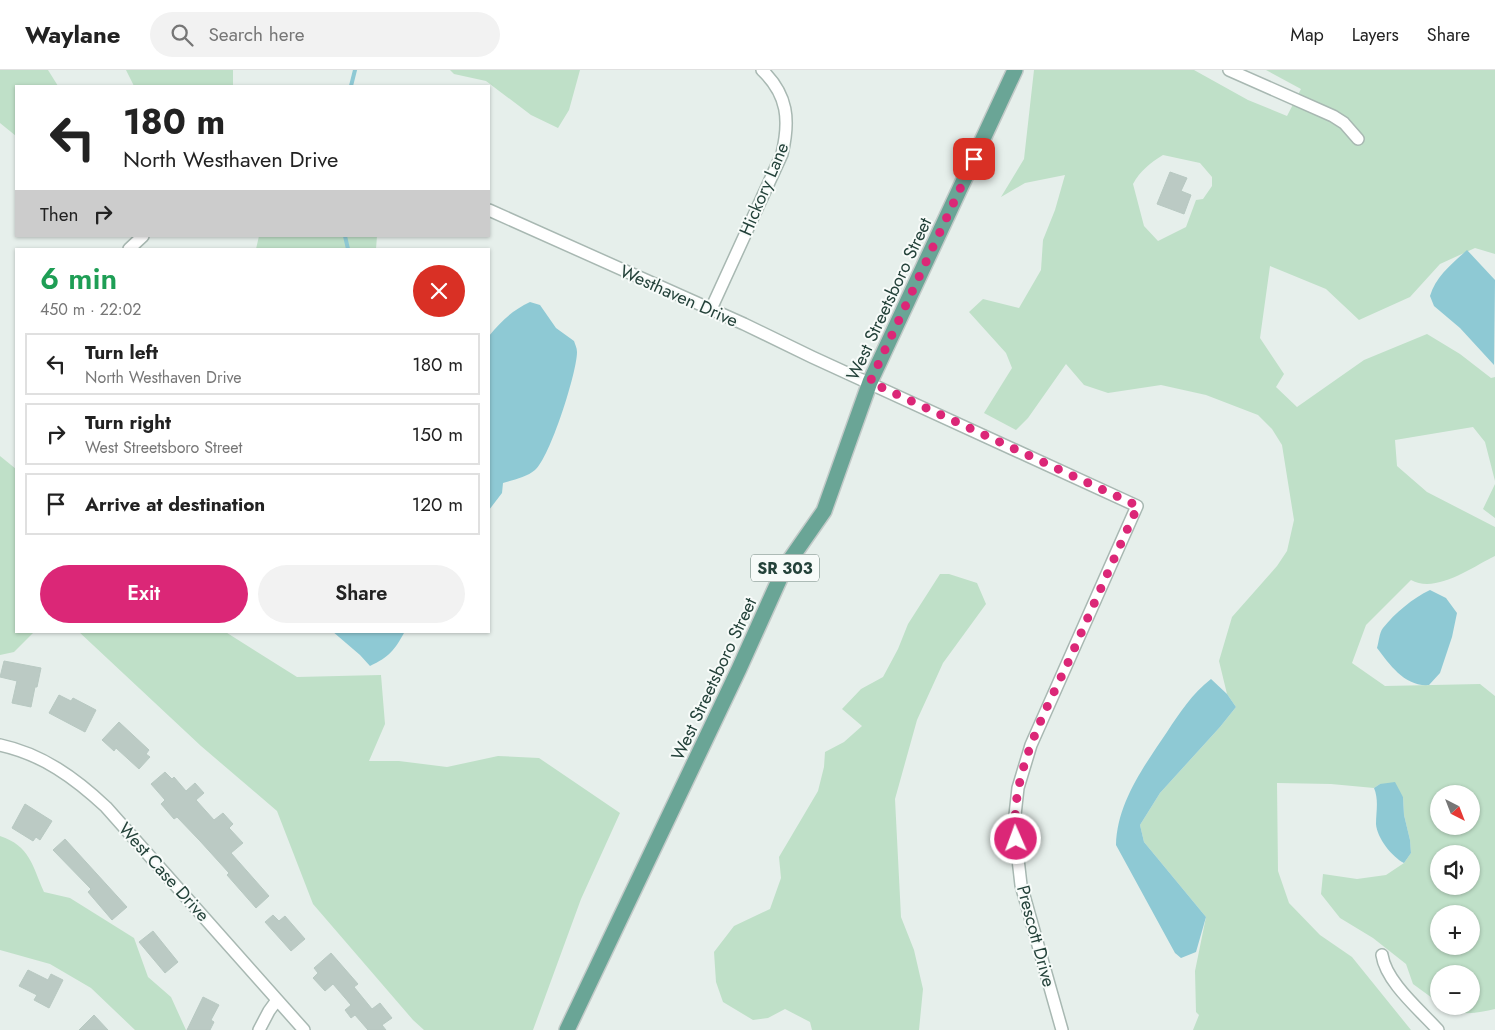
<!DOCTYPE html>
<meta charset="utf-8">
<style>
body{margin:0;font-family:Jost,sans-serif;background:#f2f2f2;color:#222;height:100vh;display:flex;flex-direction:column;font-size:19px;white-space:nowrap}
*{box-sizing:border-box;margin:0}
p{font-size:16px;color:#767676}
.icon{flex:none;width:28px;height:28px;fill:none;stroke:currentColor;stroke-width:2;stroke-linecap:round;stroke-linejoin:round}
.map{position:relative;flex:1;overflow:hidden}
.details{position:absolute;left:15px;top:178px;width:475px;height:385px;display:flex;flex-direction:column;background:#fff;border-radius:0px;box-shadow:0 1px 4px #0004}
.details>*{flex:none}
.top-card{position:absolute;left:15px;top:15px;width:475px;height:152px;border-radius:0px;box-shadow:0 1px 4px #0004;background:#fff;color:#222;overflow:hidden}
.needle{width:32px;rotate:138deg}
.buttons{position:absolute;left:1430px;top:715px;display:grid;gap:10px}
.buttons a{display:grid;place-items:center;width:50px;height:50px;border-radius:50%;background:#fff;box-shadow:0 1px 4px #0004;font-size:25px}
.pin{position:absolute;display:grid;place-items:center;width:42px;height:42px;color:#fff;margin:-21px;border-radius:10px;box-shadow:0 2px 8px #0006}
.me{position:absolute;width:55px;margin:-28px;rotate:358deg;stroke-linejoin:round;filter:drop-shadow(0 0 4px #0008)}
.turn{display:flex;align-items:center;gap:18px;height:105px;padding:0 25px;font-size:22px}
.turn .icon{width:65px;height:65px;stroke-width:2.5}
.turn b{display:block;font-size:35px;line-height:42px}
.then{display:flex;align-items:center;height:48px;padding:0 25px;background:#0003;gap:10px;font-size:19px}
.round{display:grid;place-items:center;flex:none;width:52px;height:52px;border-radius:26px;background:#f2f2f2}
.overview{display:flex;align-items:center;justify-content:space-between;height:85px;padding:0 25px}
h1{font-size:30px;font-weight:600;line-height:38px;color:#1e9e55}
.primary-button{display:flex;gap:10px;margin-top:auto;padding:10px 25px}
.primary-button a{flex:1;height:58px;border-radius:30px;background:#db2777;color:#fff;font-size:20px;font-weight:600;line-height:58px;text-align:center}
.primary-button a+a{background:#f2f2f2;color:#222}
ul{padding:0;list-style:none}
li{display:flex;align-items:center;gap:15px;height:62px;margin:0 10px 8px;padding:0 15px;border:2px solid #e0e0e0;border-radius:0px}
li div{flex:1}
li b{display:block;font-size:19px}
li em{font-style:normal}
header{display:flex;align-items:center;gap:30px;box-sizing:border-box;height:70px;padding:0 25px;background:#fff;border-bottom:1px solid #e0e0e0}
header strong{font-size:24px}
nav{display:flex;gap:28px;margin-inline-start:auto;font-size:18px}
.search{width:350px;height:45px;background:#f2f2f2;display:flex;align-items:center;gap:12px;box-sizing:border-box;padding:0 18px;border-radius:28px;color:#767676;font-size:19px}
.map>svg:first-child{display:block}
.green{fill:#bfe0c8;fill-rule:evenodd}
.water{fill:#8ec9d4}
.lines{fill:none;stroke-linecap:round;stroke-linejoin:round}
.stream{stroke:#8ec9d4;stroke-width:4}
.building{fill:#bbcac4;stroke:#b8c9c2}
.minor-casing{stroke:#a8b8b2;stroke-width:14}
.primary-casing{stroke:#c2cac8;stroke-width:18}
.minor{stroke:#fff;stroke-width:11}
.primary{stroke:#6aa596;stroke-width:15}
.route{stroke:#db2777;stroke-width:9;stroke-dasharray:0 16.2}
.labels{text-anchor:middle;stroke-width:4;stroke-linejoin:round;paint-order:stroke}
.shield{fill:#f7fbf9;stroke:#637a73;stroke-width:1}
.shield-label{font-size:16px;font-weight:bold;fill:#24423a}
.street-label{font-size:18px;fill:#24423a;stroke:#f7fbf9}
</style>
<header>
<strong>Waylane</strong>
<div class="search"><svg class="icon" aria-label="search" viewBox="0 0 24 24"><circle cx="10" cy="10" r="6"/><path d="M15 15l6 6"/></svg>Search here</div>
<nav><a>Map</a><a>Layers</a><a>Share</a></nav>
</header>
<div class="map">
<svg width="1495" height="960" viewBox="0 0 1495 960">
<rect width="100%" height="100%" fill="#e6efeb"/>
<!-- green -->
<path class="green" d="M0 0H48L58 16H16V66L0 53Z
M126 0H233V16H134Z
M450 0H580L569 40 558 58 531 45 486 11 454 4Z
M1034 0H1194L1248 30 1287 46 1301 19 1266 0H1495V184L1475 178 1440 194 1410 227 1359 250 1326 219 1270 196 1260 268 1284 304 1276 317 1297 337 1364 290 1427 264 1460 284 1491 308 1495 307V411L1485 372 1473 357 1395 370 1397 396 1427 422 1495 457V486C1472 497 1436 524 1411 510L1366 555 1352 593 1385 616 1480 614 1495 626V939C1478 943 1459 947 1443 936H1471V904H1439V933L1413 914 1406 894 1373 868 1340 848 1321 824 1323 804 1357 809 1386 805 1404 793 1411 783 1410 770 1404 745 1403 727 1380 714 1374 718 1331 714 1277 713 1278 801 1289 833 1320 865 1352 887 1411 960H1193L1199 945 1196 942 1195 901 1206 847 1144 772 1140 755 1160 723 1220 657 1236 637 1227 624 1219 591 1232 547 1277 496 1287 481 1294 450 1282 375 1272 359 1258 345 1206 325 1161 315 1108 323 1084 315 1066 294 1028 348 1016 360 984 343 1012 298 1006 283 969 242 983 229 1019 238 1041 200 1043 170 1055 140 1065 105 1025 113 1001 127 1024 89ZM1163 85 1200 93 1212 107V116L1203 129 1196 130 1186 157 1158 171 1144 156 1133 114C1140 101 1150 93 1163 85ZM1439 724H1471V756H1439ZM1439 784H1471V816H1439ZM1439 844H1471V876H1439Z
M259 166H377L376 179H256Z
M0 386 16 399V561H35L14 582 0 585Z
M1495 414V448L1483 439Z
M940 504H949L977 513 986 534 943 593 917 650 895 729 901 847 914 880 923 919 919 960H812L810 952 785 939 768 948 753 950 723 932 716 912 714 882 734 856 770 839 781 808 779 787 818 721 824 697 825 682 844 672 862 656 842 639 861 619 883 607 898 579 908 554Z
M78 561H224L297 607 381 605 385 654 369 691H399L447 697 498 686 539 688 620 743 581 829 533 960H424L413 950 313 834 277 741 201 676Z
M0 766C30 776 32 795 44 822L70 828 134 868 148 907 171 927 186 960H135L91 918 50 894 0 880Z"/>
<!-- water -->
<path class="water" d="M1467 180 1495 210 1494 295 1460 258 1434 236 1430 226C1436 206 1452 194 1467 180Z
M530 232 540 235 556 258 574 271C575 274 577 278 577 282 577 302 550 388 535 400 527 407 513 410 503 413L502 423 489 440V266C501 251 513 240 530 232Z
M1430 520 1446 528 1457 543 1452 567 1440 603 1429 615C1405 617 1390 595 1377 578 1379 572 1379 563 1383 558 1395 543 1413 528 1430 520Z
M332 561H405C395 580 389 587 370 596L360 585Z
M1211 609 1227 624 1236 637 1220 657 1160 723 1140 755 1144 772 1206 847 1196 882 1181 888 1175 883 1116 775C1117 733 1144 696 1167 662 1180 642 1192 624 1211 609Z
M1395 712 1403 727 1404 745 1410 770 1411 783 1404 793C1392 787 1377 768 1376 754 1376 742 1379 730 1374 718L1380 714Z"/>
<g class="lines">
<!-- stream -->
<path class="stream" d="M351 16 355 0
M345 166 348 179"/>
</g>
<!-- building -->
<path class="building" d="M1170 102 1187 108 1181 121 1191 125 1184 144 1157 134Z
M4 591 41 598 37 617H35L31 637 12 633 17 611 0 607Z
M59 625 71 631 73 628 96 640 85 662 49 643Z
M119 652 149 680 146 684 150 687 139 699 116 678 114 681 102 670Z
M165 702 172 709 174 707 186 721 195 713 204 723 196 730 214 750 223 743 233 754 229 758 243 773 231 783 269 826 256 838 227 805 229 803 200 771 177 747 174 749 161 734 165 730 151 714Z
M25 734 52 751 40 770 36 767 33 771 12 758Z
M65 769 127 837 112 850 88 822 91 819 53 780Z
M273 845 279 851 285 846 305 869 291 881 265 852Z
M153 861 178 892 165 903 139 872Z
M331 883 358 914 354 917 372 939 380 933 392 948 382 955 386 960H368L355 945 351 948 345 940 351 935 333 914 325 921 313 908 318 903 314 898Z
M28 900 48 910 51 904 63 910 49 938 34 930 37 925 19 916Z
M203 927 219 935 211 950 214 952 210 960H187Z
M94 945 108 960H79Z"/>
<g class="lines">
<!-- minor casing -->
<g class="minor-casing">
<path id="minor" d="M1229 0 1333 46 1344 53 1358 69
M489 140 744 254 812 287 1137 436 1031 675 1018 718 1014 754 1021 815 1062 960
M129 179 143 166
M711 239 782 84C790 50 788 25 762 0
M0 675C42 684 75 708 106 737L304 960
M1382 885C1386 912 1420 940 1438 960
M259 960 269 941 277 930"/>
</g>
<!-- primary casing -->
<g class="primary-casing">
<path id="primary" d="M567 960 739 599 785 497 824 441 870 312 1015 0"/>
</g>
<!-- minor -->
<use href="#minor" class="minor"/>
<!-- primary -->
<use href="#primary" class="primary"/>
</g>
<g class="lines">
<!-- route -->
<path class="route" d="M974 89 870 312 1138 436C1115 486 1093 536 1071 586 1045 643 1009 704 1016 769"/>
</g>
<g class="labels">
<!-- shield labels -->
<rect class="shield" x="751" y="484.5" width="68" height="27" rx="4"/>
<g class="shield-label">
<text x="785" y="504">SR 303</text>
</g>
<!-- street labels -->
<g class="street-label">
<text transform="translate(764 119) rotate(-67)" y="6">Hickory Lane</text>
<text transform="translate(679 226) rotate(24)" y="6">Westhaven Drive</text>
<text transform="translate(889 229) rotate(-65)" y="6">West Streetsboro Street</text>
<text transform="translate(714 609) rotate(-65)" y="6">West Streetsboro Street</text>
<text transform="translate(164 802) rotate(48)" y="6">West Case Drive</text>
<text transform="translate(1036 866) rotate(75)" y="6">Prescott Drive</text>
</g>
</g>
</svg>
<div class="buttons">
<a><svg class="needle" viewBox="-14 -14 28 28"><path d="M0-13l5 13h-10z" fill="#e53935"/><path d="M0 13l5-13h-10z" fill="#767676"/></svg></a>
<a><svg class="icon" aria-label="sound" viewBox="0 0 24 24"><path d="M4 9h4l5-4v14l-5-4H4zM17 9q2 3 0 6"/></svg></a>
<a>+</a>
<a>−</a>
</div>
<div class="pin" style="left:974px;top:89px;background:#d93025"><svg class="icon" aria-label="arrive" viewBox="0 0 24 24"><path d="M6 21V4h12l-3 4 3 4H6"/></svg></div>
<svg class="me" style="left:1016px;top:769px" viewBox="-20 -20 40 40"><circle r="17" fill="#db2777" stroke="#fff" stroke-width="3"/><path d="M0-11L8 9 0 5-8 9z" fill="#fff"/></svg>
<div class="top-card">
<div class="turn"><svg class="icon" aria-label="left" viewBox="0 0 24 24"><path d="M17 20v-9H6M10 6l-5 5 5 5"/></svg><div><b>180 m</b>North Westhaven Drive</div></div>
<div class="then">Then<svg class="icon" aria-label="right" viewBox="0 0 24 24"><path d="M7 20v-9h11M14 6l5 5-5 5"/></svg></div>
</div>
<section class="details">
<div class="overview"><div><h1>6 min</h1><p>450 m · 22:02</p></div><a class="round" style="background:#d93025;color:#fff"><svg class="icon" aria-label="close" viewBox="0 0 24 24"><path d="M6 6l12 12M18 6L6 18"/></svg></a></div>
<ul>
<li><svg class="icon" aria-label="left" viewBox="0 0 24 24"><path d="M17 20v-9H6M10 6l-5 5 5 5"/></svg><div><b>Turn left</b><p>North Westhaven Drive</p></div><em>180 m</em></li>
<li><svg class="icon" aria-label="right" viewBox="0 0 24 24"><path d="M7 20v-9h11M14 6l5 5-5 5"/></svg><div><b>Turn right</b><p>West Streetsboro Street</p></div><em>150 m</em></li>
<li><svg class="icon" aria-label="arrive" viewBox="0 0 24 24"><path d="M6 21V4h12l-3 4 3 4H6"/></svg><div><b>Arrive at destination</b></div><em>120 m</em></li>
</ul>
<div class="primary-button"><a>Exit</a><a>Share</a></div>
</section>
</div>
